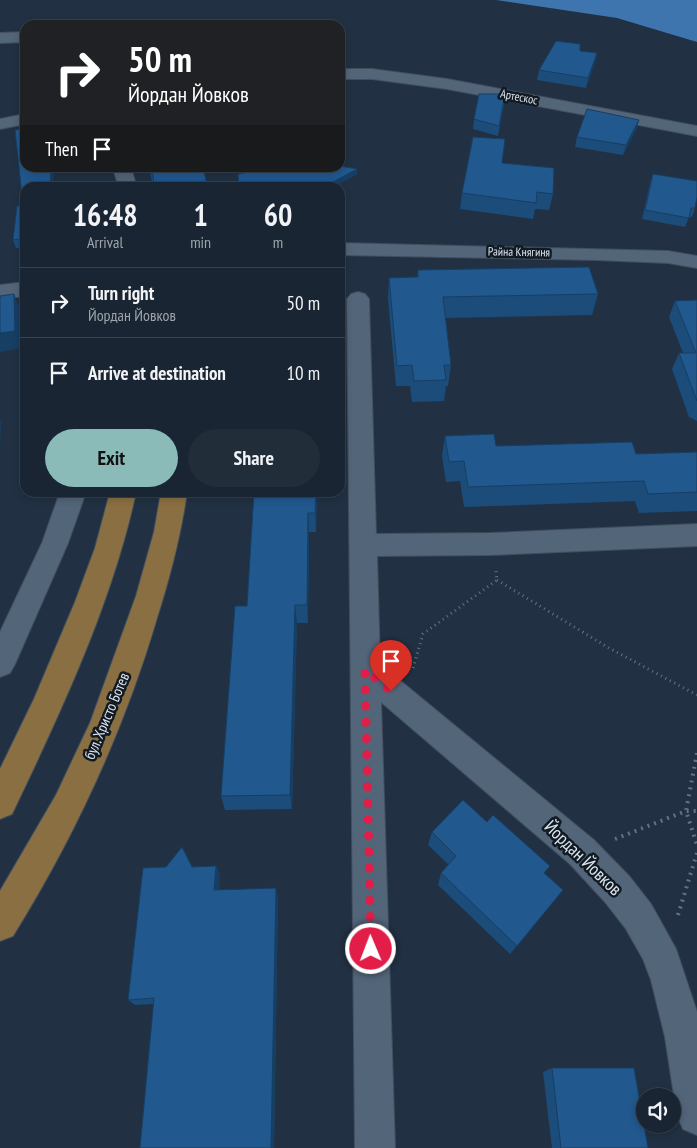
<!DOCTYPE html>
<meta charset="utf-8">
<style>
body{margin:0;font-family:"PT Sans Narrow",sans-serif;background:#222d3a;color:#f1f3f6;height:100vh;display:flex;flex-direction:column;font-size:19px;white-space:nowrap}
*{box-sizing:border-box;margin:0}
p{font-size:16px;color:#9fa5ac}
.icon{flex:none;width:28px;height:28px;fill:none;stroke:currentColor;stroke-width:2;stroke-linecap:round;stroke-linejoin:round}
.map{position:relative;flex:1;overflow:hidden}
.panel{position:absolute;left:20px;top:182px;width:325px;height:315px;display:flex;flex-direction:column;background:#192532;border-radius:15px;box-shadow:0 2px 8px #0003,0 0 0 1px #37424d}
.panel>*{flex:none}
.guide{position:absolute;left:20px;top:20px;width:325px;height:152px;border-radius:15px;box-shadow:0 2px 8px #0003,0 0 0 1px #37424d;background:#202124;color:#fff;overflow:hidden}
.fabs{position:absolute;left:636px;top:1088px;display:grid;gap:10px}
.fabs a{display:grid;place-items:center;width:45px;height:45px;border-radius:50%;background:#192532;box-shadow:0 2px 8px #0003,0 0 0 1px #37424d;font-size:25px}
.pin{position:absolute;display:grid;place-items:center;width:42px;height:42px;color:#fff;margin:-51px -21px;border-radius:50% 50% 50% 0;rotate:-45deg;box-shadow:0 0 5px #0007}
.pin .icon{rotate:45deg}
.me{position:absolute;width:55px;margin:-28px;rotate:359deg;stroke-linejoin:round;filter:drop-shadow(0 0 4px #0008)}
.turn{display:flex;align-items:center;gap:18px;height:105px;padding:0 25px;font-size:22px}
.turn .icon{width:65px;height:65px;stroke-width:2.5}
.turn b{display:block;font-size:35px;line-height:42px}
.then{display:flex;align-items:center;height:48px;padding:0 25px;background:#0003;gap:10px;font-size:19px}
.eta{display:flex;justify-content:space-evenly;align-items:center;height:85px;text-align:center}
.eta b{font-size:30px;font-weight:800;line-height:35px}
.cta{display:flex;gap:10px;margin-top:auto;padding:10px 25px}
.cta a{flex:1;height:58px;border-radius:30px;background:#8bbbb9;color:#111;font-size:20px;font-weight:800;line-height:58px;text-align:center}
.cta a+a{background:#222d3a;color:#f1f3f6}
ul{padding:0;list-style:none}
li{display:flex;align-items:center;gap:15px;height:70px;padding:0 25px;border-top:1px solid #37424d}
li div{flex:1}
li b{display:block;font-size:19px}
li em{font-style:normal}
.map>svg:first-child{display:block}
.water{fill:#3f75ae}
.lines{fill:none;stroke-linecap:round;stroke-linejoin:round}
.minor-casing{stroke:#404e5d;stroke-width:2}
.major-casing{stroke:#404e5d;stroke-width:2}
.path-far1{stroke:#647282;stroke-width:3;stroke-dasharray:1 4;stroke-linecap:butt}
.path{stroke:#647282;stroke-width:4;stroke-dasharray:2 5;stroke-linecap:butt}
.minor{fill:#536579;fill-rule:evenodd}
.major{fill:#8a6f42;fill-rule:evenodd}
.wall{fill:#1c4c7a}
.shaded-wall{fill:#173e63}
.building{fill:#21588e;stroke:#173e63}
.route{stroke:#e11d48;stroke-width:9;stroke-dasharray:0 16.2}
.labels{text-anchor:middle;stroke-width:5;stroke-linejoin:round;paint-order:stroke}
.far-street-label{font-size:12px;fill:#dce6f2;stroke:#111921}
.street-label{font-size:15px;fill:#dce6f2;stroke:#111921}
.near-street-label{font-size:18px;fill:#dce6f2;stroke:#111921}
</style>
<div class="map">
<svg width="697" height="1148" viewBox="0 0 697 1148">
<rect width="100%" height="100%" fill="#213143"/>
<!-- water -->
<path class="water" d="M496 0H697V42L617 18Z"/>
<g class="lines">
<!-- minor casing -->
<g class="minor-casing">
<path id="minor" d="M25 32V42L0 43V33Z
M340 69H372L447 79 697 126V136L447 89 372 79H340Z
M25 114V124L0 129V119Z
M113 168H131L137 188H119Z
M340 243 668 251 697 256V268L668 263 596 260 340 255Z
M25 282V296L0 299V285Z
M358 292 365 294 369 299 376 534 491 533 697 524V546L491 555 377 556 380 664 594 840 630 877 651 904 676 949 697 1012V1135L683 1129 677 1115 665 1037 651 980 643 959 626 929 605 902 570 864 381 702 395 1148H355L347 299 351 294Z
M60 492H86L68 543 15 664 10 673 0 677V632L42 543Z"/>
</g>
<!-- major casing -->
<g class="major-casing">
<path id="major" d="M110 492H136C113 601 60 714 12 814L0 819V769L34 699 75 602 95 548Z
M161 492H187C181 535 170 577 157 618 124 730 75 836 13 936L0 941V891L56 795 90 723 136 596 154 532Z"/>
</g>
<!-- path-far1 -->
<path class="path-far1" d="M497 580 609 648 697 695
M413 668 423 634 497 580 496 571"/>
<!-- path -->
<path class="path" d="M697 753 686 811 697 845
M615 839 686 811H697
M678 915 697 853"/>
<!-- minor -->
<use href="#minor" class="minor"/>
<!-- major -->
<use href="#major" class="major"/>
</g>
<!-- wall -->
<path class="wall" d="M580 51 597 53 595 63 586 88 537 80 539 70Z
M504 104 498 136 473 129 474 119Z
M639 120 636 130 623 155 575 147 577 137Z
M502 163 553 194 549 210 535 209 533 219 460 209 462 193Z
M149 168 208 188H154V182H152Z
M357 169V174L332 188H239L238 174Z
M653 174 695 208 692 217H689L685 227 642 219 650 183Z
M25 188V247L16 248 13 240 23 205Z
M418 270 598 294 592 315 445 318 451 365 448 386H446L444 401 412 402 410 386H396L388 299 389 278 417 277Z
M697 300V421L689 417 672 369 679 353H683L669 317 675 301Z
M445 436 496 446 636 454 697 452V511L639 513 635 501 464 507 460 481 446 482 442 456Z
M254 492H317L316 532H309L308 623H297L292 809 225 810 221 796 247 606Z
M432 832 545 874 563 890 510 954 438 885 441 873 449 865 428 845Z
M182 847 192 867 216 866 220 875 219 890 278 897 274 1148H140L154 1004 135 1005 128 1000 166 867Z
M552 1068 648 1148H552L543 1072Z"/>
<!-- shaded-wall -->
<path class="shaded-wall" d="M597 53 595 63 586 88 588 78Z
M639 120 636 130 623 155 626 145Z
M51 168H54L53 188H50Z
M357 169V174L332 188H322Z
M14 294 21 311 22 348 0 352V333Z
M0 420 1 422 0 450Z
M316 492H317L316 532 315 513Z
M308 513 309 532 308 623 307 605Z
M295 605 297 623 292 809 290 795Z
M216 866 220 875 219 899 214 890Z
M276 888 278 897 274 1148H271Z"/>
<!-- building -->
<path class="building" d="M556 41 580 44V51L597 53 588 78 539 70Z
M479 94H505L499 126 474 119Z
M587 109 639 120 626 145 577 137Z
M25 128V168H51L50 188H25V238L13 240 17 206 23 205 15 130Z
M473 137 505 139 502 163 554 168 553 194 537 192 536 203 462 193Z
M340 166 357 169 322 188H306L302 185 239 187 238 174 266 168H340Z
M149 168H203L208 188H156L154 186 153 174H150Z
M653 174 697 181V197L695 208H691L689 218 645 210Z
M589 267 598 294 443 297 451 365H444L446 380 414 381 412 365 397 366 389 278 418 277V270Z
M14 294 15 331 0 333V296Z
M697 300V401L679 353H696L675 301Z
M494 434 496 446 632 442 636 454 697 452V492L648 494 644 481 468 487 464 461 449 462 445 436Z
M254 492H316L315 513H308L307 605H295L290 795 221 796 235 606H247Z
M463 800 487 822 493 815 550 866 544 873 563 890 517 946 441 873 456 856 432 832Z
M182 847 192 867 216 866 214 890 276 888 271 1148H140L154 998 128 1000 143 868 166 867Z
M552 1068H634L648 1148H561Z"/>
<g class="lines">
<!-- route -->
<path class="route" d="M371 949 365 670 391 691"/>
</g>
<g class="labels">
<!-- far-street labels -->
<g class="far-street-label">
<text transform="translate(519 97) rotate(11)" y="4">Артескос</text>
<text transform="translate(519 252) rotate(1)" y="4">Райна Княгиня</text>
</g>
<!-- street labels -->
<g class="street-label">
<text transform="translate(107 716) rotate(-67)" y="5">бул. Христо Ботев</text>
</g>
<!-- near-street labels -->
<g class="near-street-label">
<text transform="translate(583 858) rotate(44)" y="6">Йордан Йовков</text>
</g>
</g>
</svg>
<div class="fabs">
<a><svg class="icon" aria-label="sound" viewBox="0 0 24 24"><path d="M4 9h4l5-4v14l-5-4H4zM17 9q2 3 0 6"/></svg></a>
</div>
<div class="pin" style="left:391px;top:691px;background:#d93025"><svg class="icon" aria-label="arrive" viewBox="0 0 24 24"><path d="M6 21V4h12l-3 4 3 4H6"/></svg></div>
<svg class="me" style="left:371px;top:949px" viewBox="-20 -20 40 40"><circle r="17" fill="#e11d48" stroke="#fff" stroke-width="3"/><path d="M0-11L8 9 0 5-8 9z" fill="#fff"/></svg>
<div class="guide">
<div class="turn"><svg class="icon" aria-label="right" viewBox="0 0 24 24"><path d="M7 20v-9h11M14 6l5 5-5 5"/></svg><div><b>50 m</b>Йордан Йовков</div></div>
<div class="then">Then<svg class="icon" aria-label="arrive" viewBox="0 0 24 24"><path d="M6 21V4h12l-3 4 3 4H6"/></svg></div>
</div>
<section class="panel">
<div class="eta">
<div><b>16:48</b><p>Arrival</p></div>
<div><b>1</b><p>min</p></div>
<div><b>60</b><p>m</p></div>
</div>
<ul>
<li><svg class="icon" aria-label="right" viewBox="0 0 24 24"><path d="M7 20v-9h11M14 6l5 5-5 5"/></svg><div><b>Turn right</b><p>Йордан Йовков</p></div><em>50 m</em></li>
<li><svg class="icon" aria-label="arrive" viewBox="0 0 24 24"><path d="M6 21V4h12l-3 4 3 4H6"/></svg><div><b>Arrive at destination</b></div><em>10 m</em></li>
</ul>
<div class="cta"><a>Exit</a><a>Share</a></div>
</section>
</div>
